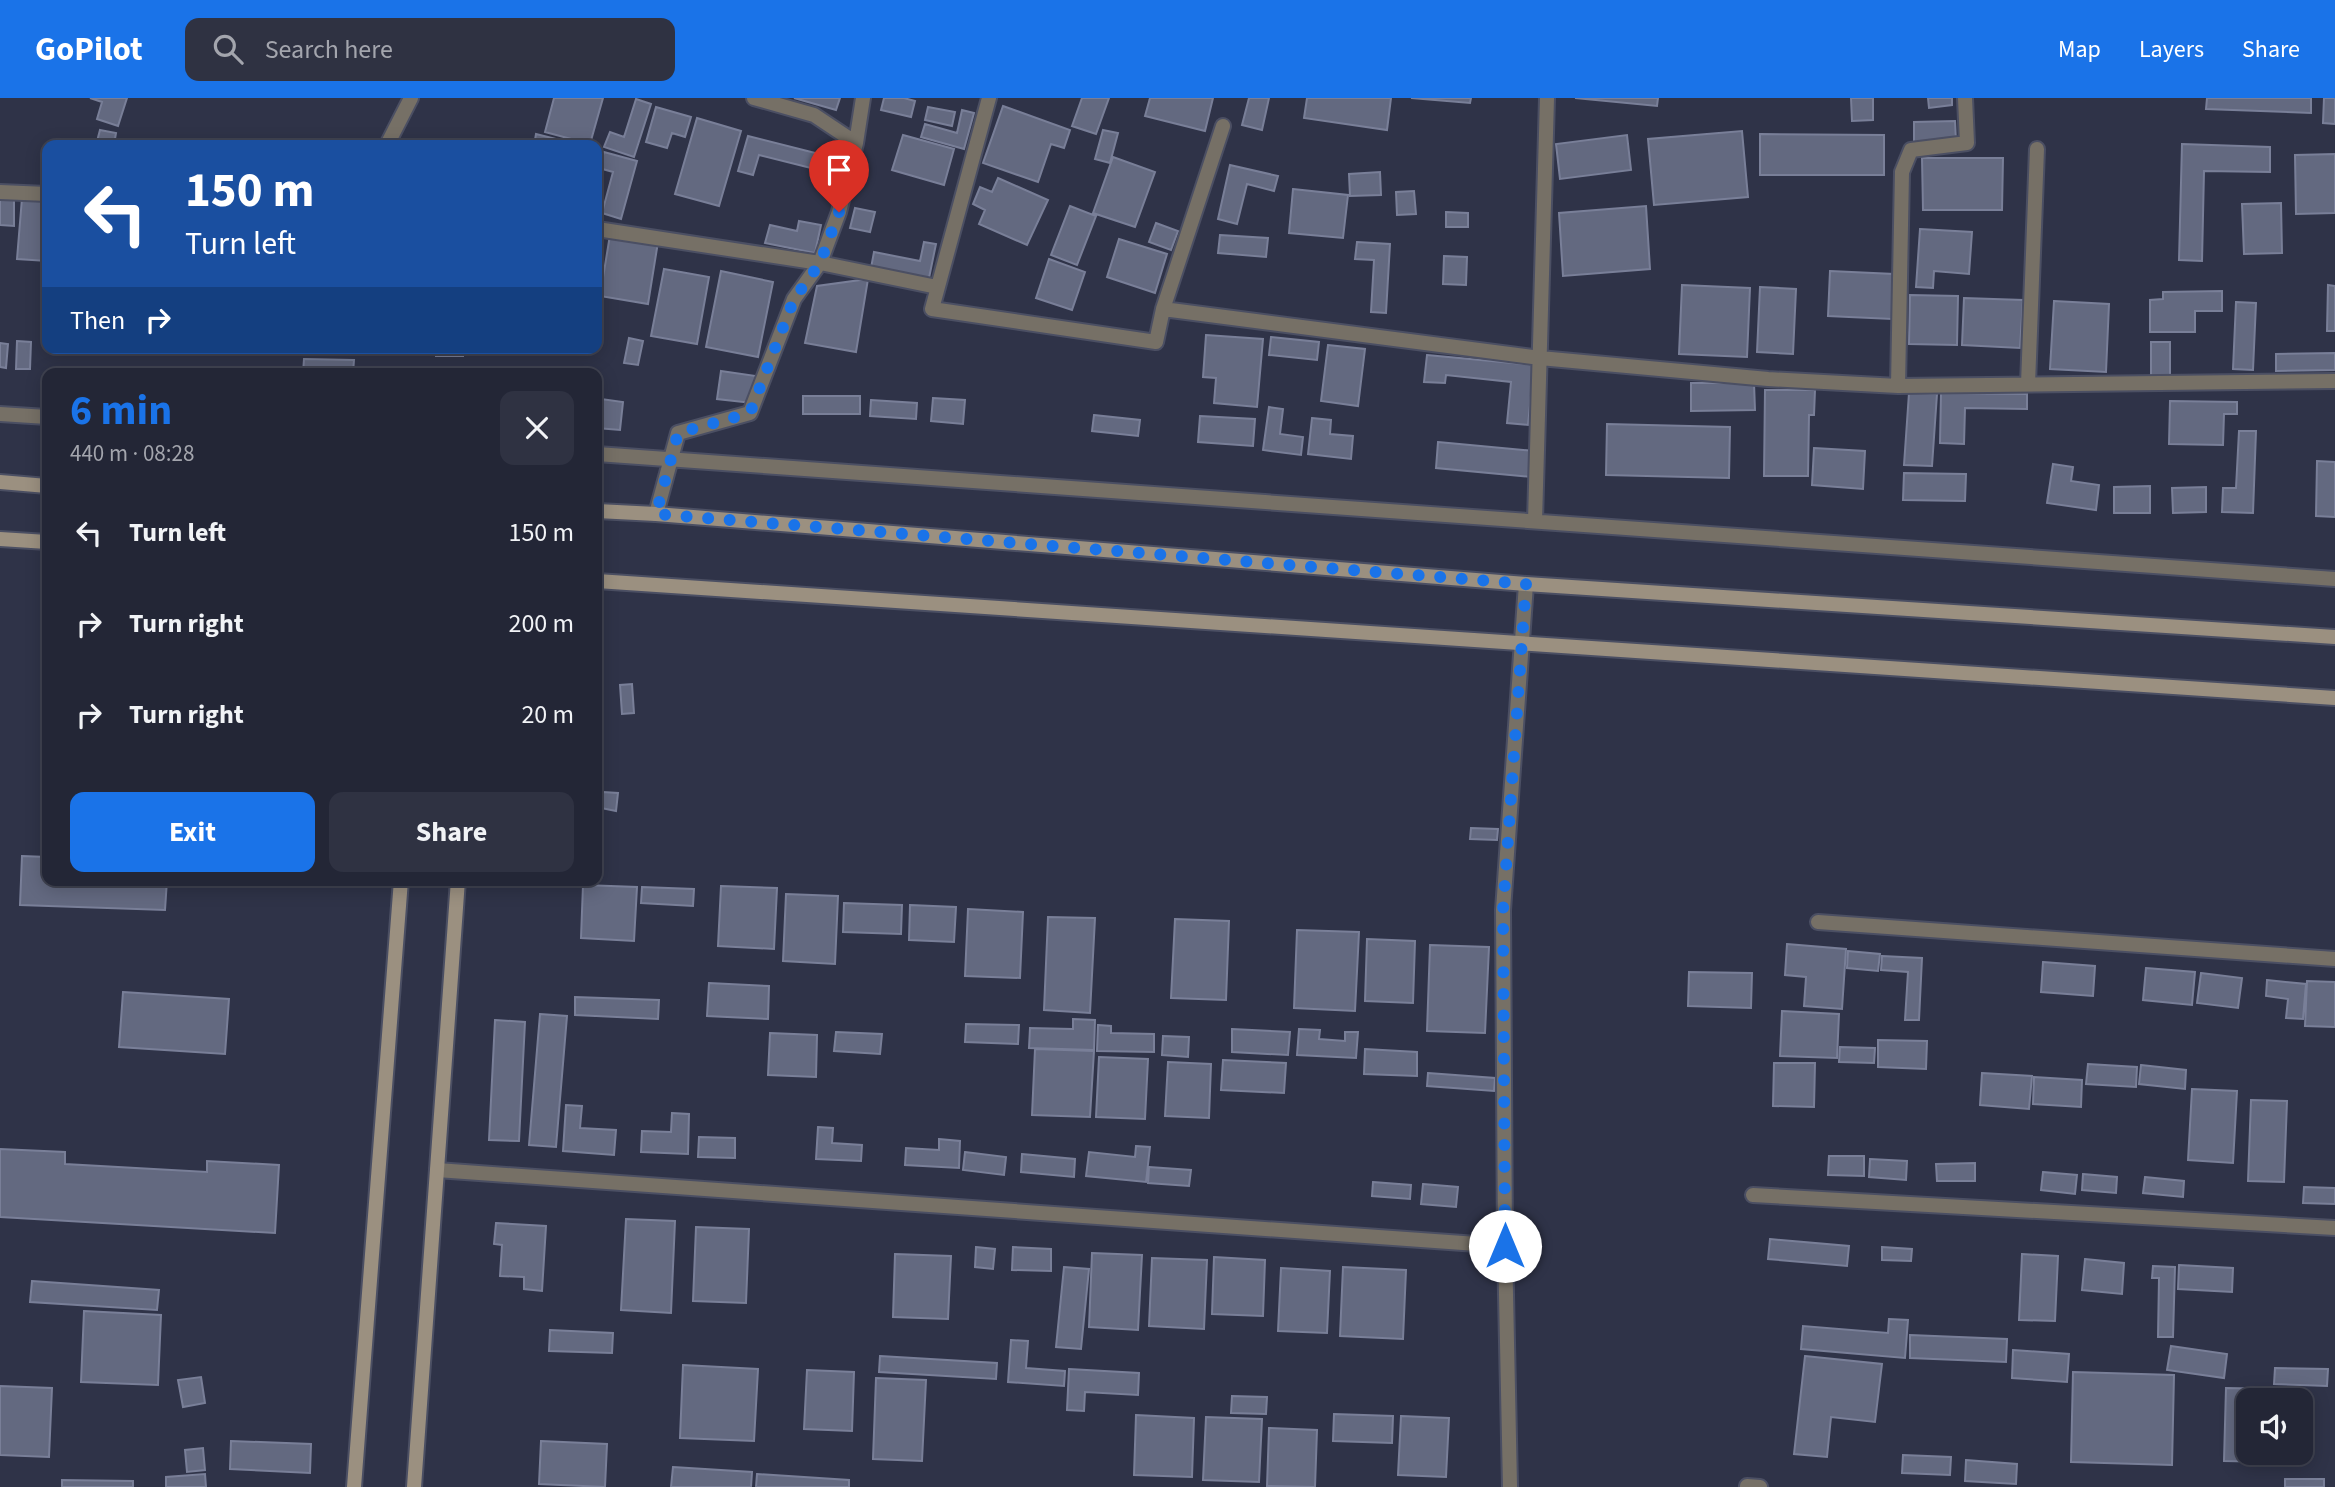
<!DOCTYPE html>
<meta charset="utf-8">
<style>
body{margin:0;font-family:"Source Sans 3",sans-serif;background:#2f3242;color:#f1f3f6;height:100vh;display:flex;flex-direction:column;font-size:26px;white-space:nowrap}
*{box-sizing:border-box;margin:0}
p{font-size:23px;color:#a3a5ad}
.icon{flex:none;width:38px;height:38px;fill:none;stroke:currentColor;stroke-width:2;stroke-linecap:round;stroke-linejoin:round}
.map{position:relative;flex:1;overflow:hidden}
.side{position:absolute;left:42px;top:270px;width:560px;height:518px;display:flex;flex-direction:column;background:#232636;border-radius:14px;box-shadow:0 4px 18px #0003,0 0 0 2px #404351}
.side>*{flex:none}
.top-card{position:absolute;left:42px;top:42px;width:560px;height:214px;border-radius:14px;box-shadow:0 4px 18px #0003,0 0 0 2px #404351;background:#1a4fa0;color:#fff;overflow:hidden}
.tools{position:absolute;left:2236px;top:1290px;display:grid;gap:14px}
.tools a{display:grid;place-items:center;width:77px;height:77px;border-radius:14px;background:#232636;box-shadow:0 4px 18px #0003,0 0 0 2px #404351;font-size:35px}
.pin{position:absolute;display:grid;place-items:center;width:60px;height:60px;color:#fff;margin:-72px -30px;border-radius:50% 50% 50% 0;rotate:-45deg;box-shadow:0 0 7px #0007}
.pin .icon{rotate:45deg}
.me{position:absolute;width:77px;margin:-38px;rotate:0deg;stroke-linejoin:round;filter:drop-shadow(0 0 5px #0008)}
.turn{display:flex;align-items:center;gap:24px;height:147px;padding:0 28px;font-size:32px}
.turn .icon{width:91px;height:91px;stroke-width:2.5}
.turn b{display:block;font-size:49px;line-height:60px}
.then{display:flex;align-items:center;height:66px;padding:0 28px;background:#0003;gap:14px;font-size:26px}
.round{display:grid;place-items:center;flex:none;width:74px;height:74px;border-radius:14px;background:#2f3242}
.overview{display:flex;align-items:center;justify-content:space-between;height:119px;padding:0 28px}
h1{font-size:42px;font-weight:700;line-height:52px;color:#1a73e8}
.action{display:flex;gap:14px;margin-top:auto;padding:14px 28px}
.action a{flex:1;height:80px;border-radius:14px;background:#1a73e8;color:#fff;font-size:28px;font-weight:700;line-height:80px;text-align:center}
.action a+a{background:#2f3242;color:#f1f3f6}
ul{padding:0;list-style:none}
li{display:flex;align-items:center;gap:21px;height:91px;padding:0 28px}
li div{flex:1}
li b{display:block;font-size:26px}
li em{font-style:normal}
header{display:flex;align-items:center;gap:42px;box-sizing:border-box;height:98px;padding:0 35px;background:#1a73e8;color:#fff}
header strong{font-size:33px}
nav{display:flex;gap:38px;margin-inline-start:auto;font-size:24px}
.search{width:490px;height:63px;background:#2f3242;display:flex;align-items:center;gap:18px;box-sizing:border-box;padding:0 24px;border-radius:14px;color:#a3a5ad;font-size:26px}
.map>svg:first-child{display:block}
.building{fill:#636980;stroke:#797f98;stroke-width:2}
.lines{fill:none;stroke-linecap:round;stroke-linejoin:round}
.street-casing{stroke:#4b4f63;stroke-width:18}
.secondary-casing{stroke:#4b4f63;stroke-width:18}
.street{stroke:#767066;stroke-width:14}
.secondary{stroke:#9b9080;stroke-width:14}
.route{stroke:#1a73e8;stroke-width:12;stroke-dasharray:0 21.6}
</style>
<header>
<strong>GoPilot</strong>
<div class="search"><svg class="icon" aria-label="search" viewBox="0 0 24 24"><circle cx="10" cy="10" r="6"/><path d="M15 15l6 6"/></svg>Search here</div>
<nav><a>Map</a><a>Layers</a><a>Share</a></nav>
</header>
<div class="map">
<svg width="2335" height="1389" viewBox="0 0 2335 1389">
<rect width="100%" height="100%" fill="#2f3348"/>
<!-- building -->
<path class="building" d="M90 0H127L118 28 97 21 102 4Z
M554 0H603L590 46 545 34Z
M794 0H840L836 12Z
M884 0H904L915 3 911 19 881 12Z
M1082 0H1109L1096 36 1072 28Z
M1150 0H1213L1205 33 1145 18Z
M1249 0H1269L1262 32 1242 27Z
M1307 0H1391L1387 32 1304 20Z
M1411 0H1471L1470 5Z
M1575 0H1658L1657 8Z
M1851 0H1873V22L1852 23Z
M1928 0H1952V7L1929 10Z
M2207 0H2311V15L2206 11Z
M2324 0H2335V26L2323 25Z
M636 1 651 6 634 59 604 49 610 34 624 39Z
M1003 8 1070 32 1064 50 1051 46 1038 84 983 65Z
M656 9 691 19 685 39 672 35 667 50 646 44Z
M928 9 955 14 952 28 925 22Z
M962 12 974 15 964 51 921 39 925 26 957 35Z
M697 20 741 33 719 108 675 96Z
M1955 23 1956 43 1914 44V24Z
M100 32 116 35 114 47H96Z
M1103 32 1118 35 1110 65 1095 61Z
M1742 33 1748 99 1654 107 1648 41Z
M536 36 564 43 563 47H534Z
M1760 36 1884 37V77H1760Z
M903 37 954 51 944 87 892 72Z
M1627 37 1631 72 1560 81 1556 46Z
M748 38 835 60 828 88 816 85 819 72 759 57 753 77 738 73Z
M2182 46 2270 49V74L2204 73 2202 163 2179 162Z
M604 54 637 63 621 121 602 115 613 74 599 70Z
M2335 56V115L2296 116 2295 57Z
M1113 59 1155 74 1135 129 1093 115Z
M1922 60H2003L2002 112H1923Z
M1230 67 1278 78 1274 93 1247 86 1237 126 1218 121Z
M1380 74 1381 97 1350 98 1349 76Z
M998 80 1048 102 1027 147 979 126 985 112 973 106 980 89 992 94Z
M1293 91 1348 97 1343 140 1289 135Z
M1414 93 1416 116 1397 117 1396 94Z
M22 100 47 102V163L17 161Z
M0 101H14V128L0 127Z
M2281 105 2282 155 2244 156 2242 106Z
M1070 108 1096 118 1077 167 1051 157Z
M1646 108 1650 171 1563 178 1559 115Z
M855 110 875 114 870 134 850 130Z
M1446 114 1468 115V129H1446Z
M799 123 821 127 815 155 765 145 770 127 797 133Z
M1156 125 1178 133 1171 152 1149 144Z
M1920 131 1972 134 1969 176 1934 173 1933 190 1916 189Z
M610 137 658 144 648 206 600 198Z
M1220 137 1268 140 1266 159 1218 155Z
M1119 141 1167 156 1155 195 1107 179Z
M924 144 936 146 929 180 871 170 874 154 920 163Z
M1357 144 1390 146 1386 215 1371 214 1374 162 1355 161Z
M1444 158 1467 159 1466 187 1443 186Z
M1049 161 1085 174 1072 212 1036 200Z
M664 171 709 179 697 246 651 238Z
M721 173 773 184 758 259 706 249Z
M1830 173 1894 176 1892 221 1828 218Z
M868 181 856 254 805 245 817 188Z
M1682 187 1750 190 1747 259 1679 256Z
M2328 187 2335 188V233H2327Z
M1760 189 1796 191 1793 256 1757 254Z
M2222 193V213H2195V234H2150V202L2163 201V194Z
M1910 197 1958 198 1957 247 1909 246Z
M1964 200 2023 202 2020 250 1962 247Z
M2054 203 2109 206 2106 274 2050 271Z
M2236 204 2256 205 2253 272 2233 271Z
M1206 237 1263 241 1257 309 1214 305 1216 280 1203 279Z
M1271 239 1319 244 1317 262 1269 257Z
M629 240 643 243 638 267 624 265Z
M17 243 31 244 30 271H16Z
M2151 244H2170V280H2151Z
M0 245 8 246 6 270 0 269Z
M1328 247 1365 251 1358 308 1321 303Z
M436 250H463V258H436Z
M2335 255V272L2276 273V256Z
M1427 257 1534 267 1528 327 1507 325 1511 284 1446 277 1445 285 1424 284Z
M304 261 354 262 353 275H303Z
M721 273 756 278 752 305 717 301Z
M1691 285H1754L1755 312 1691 313Z
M1765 292H1815L1814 317H1809L1808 378H1764Z
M1909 295 1937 296 1932 368 1904 367Z
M1941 295 2027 296V311L1965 310 1964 346 1940 345Z
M803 298H860V316H803Z
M933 300 965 302 963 326 931 323Z
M601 301 623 304 620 332 597 330Z
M871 302 917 305 916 321 870 318Z
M2170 303 2237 304V316H2224L2223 347 2169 346Z
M1269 309 1283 311 1280 336 1303 339 1301 357 1263 352Z
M1094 317 1140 322 1138 338 1092 333Z
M1200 318 1255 321 1253 348 1198 344Z
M1312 320 1331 322 1330 336 1353 338 1351 361 1308 356Z
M1607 326 1730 329 1729 380 1606 377Z
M2239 333H2256L2253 415 2222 414 2223 390H2236Z
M1438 344 1535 353 1532 379 1436 370Z
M1814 350 1865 353 1863 391 1812 387Z
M2317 363 2335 364V419L2316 418Z
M2053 366 2073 369 2071 383 2099 387 2096 412 2047 405Z
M1904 375 1966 376 1965 403 1903 402Z
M2150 388V415H2114V389Z
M2206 389V414L2173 415 2172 390Z
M632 586 634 615 622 616 620 587Z
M603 694 618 695 616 713 601 710Z
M1471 730 1498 731 1497 742 1470 741Z
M22 758 47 759V782H167L165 812 20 807Z
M583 787 637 789 634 843 581 840Z
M721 788 777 790 774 851 718 848Z
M642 789 694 791 693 808 641 805Z
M786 796 838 798 835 866 783 863Z
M844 805 902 807 901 836 843 834Z
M910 807 956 809 954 844 909 842Z
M968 811 1023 814 1020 880 965 878Z
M1048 819 1095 820 1090 915 1044 912Z
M1175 821 1229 823 1226 902 1171 900Z
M1297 832 1359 834 1355 913 1294 910Z
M1367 841 1415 843 1413 905 1365 903Z
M1787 846 1846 851 1842 911 1804 908 1806 879 1785 877Z
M1430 847 1489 849 1485 935 1427 933Z
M1848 853 1880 856 1878 873 1847 870Z
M1882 858 1922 860 1919 922H1905L1908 874 1881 872Z
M2043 864 2095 868 2093 898 2041 894Z
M2146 870 2195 874 2192 907 2143 902Z
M1689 874 1752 875 1751 910 1688 908Z
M2201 875 2242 880 2238 910 2197 905Z
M2267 882 2306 886 2303 921 2286 920 2288 901 2266 898Z
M2307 883 2335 884V929L2305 928Z
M709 885 769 888 768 921 707 918Z
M123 894 229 901 225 956 119 949Z
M575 899 659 902 658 921 575 917Z
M1782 913 1839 916 1837 960 1780 958Z
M540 916 567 918 556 1049 529 1047Z
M1073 921 1095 922 1094 952 1029 950 1030 930 1073 931Z
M495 922 525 924 519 1043 489 1042Z
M966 926 1019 927 1018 946 965 944Z
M1098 927 1111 928V935L1154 936V954L1097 953Z
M1232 931 1290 934 1288 957 1232 954Z
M1299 931 1320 932 1319 941 1345 943V934H1358L1356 960 1297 957Z
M836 934 882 936 880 956 834 953Z
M770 935 817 937 816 979 768 977Z
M1163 938 1189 939 1188 959 1162 957Z
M1878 942 1927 943 1926 971 1878 969Z
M1840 949 1875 950 1874 965 1839 964Z
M1035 951 1094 953 1090 1019 1032 1017Z
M1365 951 1417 954V978L1364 976Z
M1099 959 1148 961 1145 1021 1096 1019Z
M1223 962 1286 965 1284 995 1221 992Z
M1168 964 1211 966 1209 1020 1165 1018Z
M1774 965H1815L1814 1009 1773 1008Z
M2088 966 2137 969 2136 989 2086 986Z
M2141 967 2186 972 2185 991 2139 986Z
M1428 975 1495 980 1494 993 1427 988Z
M1982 975 2032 978 2029 1011 1980 1007Z
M2034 979 2082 982 2081 1009 2033 1006Z
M2192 991 2237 993 2233 1065 2188 1062Z
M2251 1002 2287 1003 2284 1084 2248 1083Z
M566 1007 582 1008 580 1030 616 1032 614 1057 563 1053Z
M672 1015 689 1016 688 1056 641 1054 642 1033 671 1034Z
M818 1029 833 1030 832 1045 862 1047 861 1063 816 1061Z
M699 1039 735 1040V1060L698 1059Z
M939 1041 960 1043 959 1070 905 1067 906 1050 939 1052Z
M1136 1048 1150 1049 1146 1084 1086 1078 1089 1054 1135 1059Z
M0 1051 65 1054V1066L207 1074V1063L279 1067 275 1135 0 1119Z
M965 1054 1006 1059 1004 1077 963 1072Z
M1022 1056 1075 1061 1074 1079 1021 1074Z
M1829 1058H1864V1078L1828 1077Z
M1870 1061 1907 1063 1906 1082 1869 1079Z
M1975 1065V1083H1937L1936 1066Z
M1149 1069 1191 1072 1189 1088 1148 1085Z
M2043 1074 2077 1077 2075 1096 2041 1092Z
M2083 1076 2117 1079 2116 1095 2082 1092Z
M2145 1079 2184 1083 2183 1099 2143 1095Z
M1373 1084 1411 1087 1410 1101 1372 1098Z
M1423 1086 1458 1089 1456 1109 1421 1106Z
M2304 1089 2335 1090V1106L2303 1105Z
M626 1121 675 1123 671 1215 621 1212Z
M496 1125 546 1128 542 1193 524 1191V1179L500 1178 502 1147 494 1146Z
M696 1129 749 1131 746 1205 693 1203Z
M1770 1141 1849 1148 1847 1168 1768 1161Z
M976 1149 995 1151 993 1171 975 1169Z
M1013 1149 1051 1151V1173L1012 1172Z
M1882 1149 1912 1151 1911 1163 1882 1162Z
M1092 1155 1142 1157 1138 1232 1089 1229Z
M895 1156 951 1158 948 1221 893 1219Z
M2022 1156 2058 1158 2055 1223 2019 1222Z
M1214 1159 1265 1162 1263 1218 1212 1216Z
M1152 1160 1207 1162 1204 1231 1149 1228Z
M2085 1161 2124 1165 2122 1196 2082 1192Z
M2179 1167 2233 1170 2232 1194 2178 1191Z
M2153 1168 2175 1169 2173 1239H2158L2159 1180H2152Z
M1064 1169 1089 1171 1081 1251 1056 1249Z
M1343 1169 1406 1172 1403 1241 1340 1238Z
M1281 1170 1330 1173 1327 1235 1278 1233Z
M32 1183 159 1192 157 1212 30 1204Z
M84 1213 161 1217 158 1287 81 1284Z
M1889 1221 1908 1222 1905 1260 1801 1251 1803 1228 1888 1235Z
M550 1232 613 1235 612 1255 549 1253Z
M1910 1237 2007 1241 2006 1264 1910 1260Z
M1011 1242 1028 1243 1026 1270 1065 1273 1064 1288 1008 1284Z
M2171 1248 2227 1256 2224 1280 2167 1272Z
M2013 1252 2069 1256 2067 1284 2012 1280Z
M880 1258 997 1265 996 1281 879 1274Z
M1805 1258 1882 1266 1875 1324 1831 1319 1827 1359 1794 1356Z
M683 1267 758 1271 754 1343 680 1340Z
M2275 1270 2328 1271 2327 1288 2274 1286Z
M1069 1271 1139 1275 1138 1297 1085 1294 1084 1313 1067 1312Z
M807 1272 854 1274 852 1333 804 1331Z
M2073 1274 2174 1277 2172 1367 2071 1364Z
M201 1279 205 1305 183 1309 178 1282Z
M876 1280 926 1282 922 1363 873 1361Z
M0 1288 52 1290 49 1359 0 1357Z
M2226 1290 2278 1291V1302H2249V1354H2277L2276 1364 2224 1363Z
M1232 1298 1267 1299 1266 1316 1231 1315Z
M1334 1316 1393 1318 1392 1345 1333 1343Z
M1136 1317 1194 1320 1192 1379 1134 1377Z
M1401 1318 1449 1320 1446 1379 1398 1377Z
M1206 1319 1262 1321 1259 1384 1203 1382Z
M1269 1330 1317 1332 1315 1389 1267 1388Z
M231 1343 311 1346 310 1375 230 1371Z
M541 1343 607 1346 605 1389 539 1386Z
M203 1350 205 1372 187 1374 185 1352Z
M1903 1357 1951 1359 1950 1377 1902 1375Z
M1966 1362 2017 1366 2016 1386 1965 1383Z
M673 1369 752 1374 751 1389H671Z
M205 1376 206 1389H166V1379Z
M757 1376 849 1382V1389H756Z
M2285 1381H2324V1389H2285Z
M62 1382 133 1383V1389H62Z"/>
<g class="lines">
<!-- street casing -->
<g class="street-casing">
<path id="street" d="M989 0 932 211 1156 244 1163 211 1223 28
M856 45 863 0
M387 47 411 0
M0 94 47 96
M597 131 820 165 937 189
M1163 211 1540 260 1768 281 1898 288 2335 283
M2028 286 2037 51
M1898 288 1902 74 1911 52 1967 45 1965 0
M0 316 47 319
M597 356 2335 481
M656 416 678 335 750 315 794 201 820 165 839 114 856 45 814 17 754 0
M1535 423 1547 0
M1818 824 2335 861
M437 1072 1505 1148
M1753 1097 2335 1130
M1747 1388 1760 1389
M1510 1389 1505 1148 1503 812 1526 486"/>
</g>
<!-- secondary casing -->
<g class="secondary-casing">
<path id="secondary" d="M0 384 47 388
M597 413 656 416 1526 486 2335 539
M0 441 47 444
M597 483 2335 600
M354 1389 401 782
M414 1389 458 782"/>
</g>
<!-- street -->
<use href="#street" class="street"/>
<!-- secondary -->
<use href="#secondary" class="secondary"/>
</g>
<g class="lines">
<!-- route -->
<path class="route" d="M839 114 820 165 794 201 750 315 678 335 656 416 1526 486 1503 812 1505 1148"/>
</g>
</svg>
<div class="tools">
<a><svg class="icon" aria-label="sound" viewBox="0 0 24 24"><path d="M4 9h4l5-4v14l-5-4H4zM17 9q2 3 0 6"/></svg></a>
</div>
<div class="pin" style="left:839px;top:114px;background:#d93025"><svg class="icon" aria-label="arrive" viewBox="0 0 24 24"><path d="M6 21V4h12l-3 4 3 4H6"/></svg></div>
<svg class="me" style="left:1505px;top:1148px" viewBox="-20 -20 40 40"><circle r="19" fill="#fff"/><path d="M0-13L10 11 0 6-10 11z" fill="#1a73e8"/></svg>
<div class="top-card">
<div class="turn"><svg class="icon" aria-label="left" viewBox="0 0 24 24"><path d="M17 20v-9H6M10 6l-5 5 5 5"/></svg><div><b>150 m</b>Turn left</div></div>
<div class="then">Then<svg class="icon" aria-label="right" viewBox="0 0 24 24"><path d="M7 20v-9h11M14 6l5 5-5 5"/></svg></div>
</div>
<section class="side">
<div class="overview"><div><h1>6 min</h1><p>440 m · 08:28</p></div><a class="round"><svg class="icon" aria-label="close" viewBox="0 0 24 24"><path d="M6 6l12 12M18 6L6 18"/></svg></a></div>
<ul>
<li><svg class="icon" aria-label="left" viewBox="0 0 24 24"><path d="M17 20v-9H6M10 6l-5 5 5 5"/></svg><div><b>Turn left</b></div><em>150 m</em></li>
<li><svg class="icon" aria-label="right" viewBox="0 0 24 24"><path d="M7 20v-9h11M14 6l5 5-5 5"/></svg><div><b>Turn right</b></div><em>200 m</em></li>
<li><svg class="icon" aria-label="right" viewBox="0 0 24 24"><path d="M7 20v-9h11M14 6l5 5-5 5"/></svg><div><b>Turn right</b></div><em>20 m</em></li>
</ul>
<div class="action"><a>Exit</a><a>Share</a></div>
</section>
</div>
